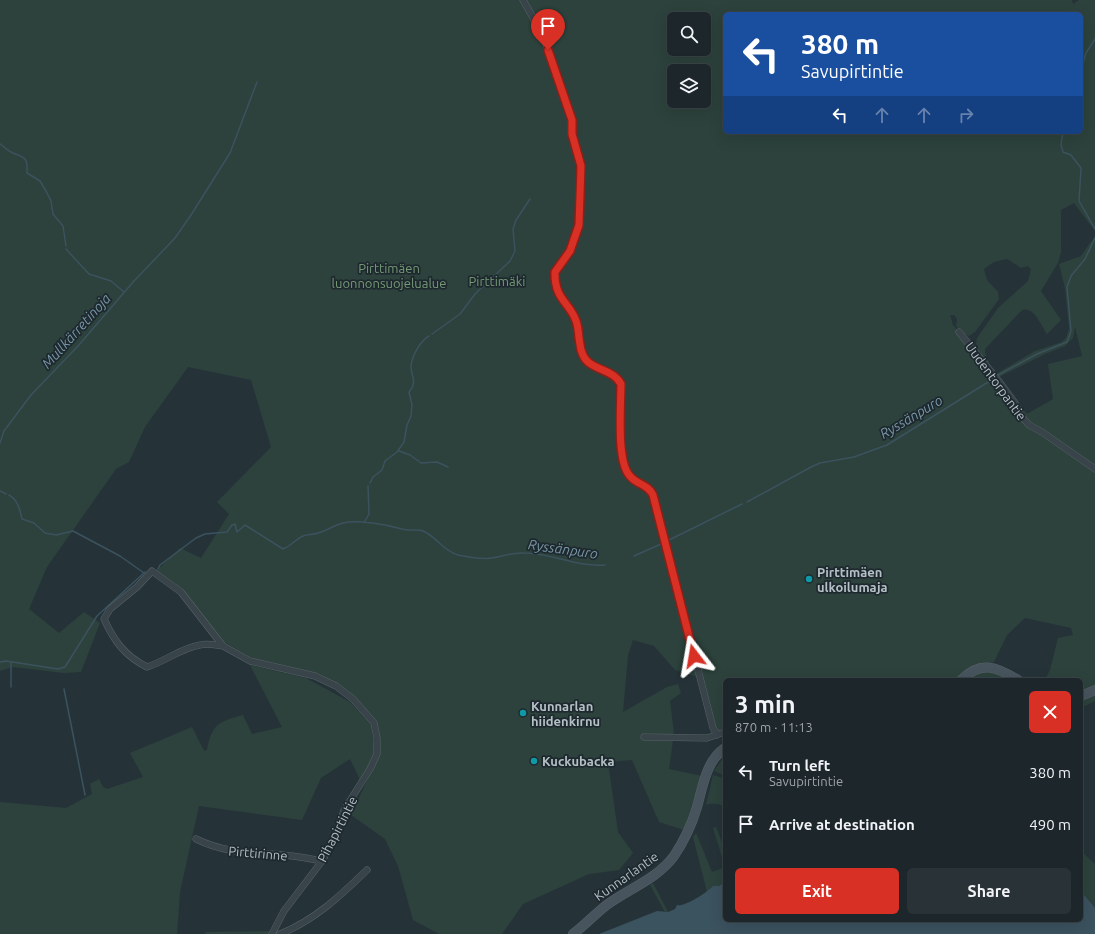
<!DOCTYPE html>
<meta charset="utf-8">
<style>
body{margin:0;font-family:Ubuntu,sans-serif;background:#293237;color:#f1f3f6;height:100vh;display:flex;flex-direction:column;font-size:15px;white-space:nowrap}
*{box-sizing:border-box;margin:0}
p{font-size:13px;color:#a0a5a9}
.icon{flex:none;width:22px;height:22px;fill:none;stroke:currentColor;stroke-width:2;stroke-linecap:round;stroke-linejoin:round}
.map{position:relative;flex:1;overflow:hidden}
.panel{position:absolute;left:723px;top:678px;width:360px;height:244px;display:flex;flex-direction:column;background:#1c262b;border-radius:6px;box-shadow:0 4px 16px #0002,0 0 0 1px #3a4347}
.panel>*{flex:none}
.top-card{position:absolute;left:723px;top:12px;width:360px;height:122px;border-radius:6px;box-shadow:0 4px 16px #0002,0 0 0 1px #3a4347;background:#1a4fa0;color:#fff;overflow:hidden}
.fabs{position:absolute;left:667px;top:12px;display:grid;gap:8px}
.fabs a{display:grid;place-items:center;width:44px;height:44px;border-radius:6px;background:#1c262b;box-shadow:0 4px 16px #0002,0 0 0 1px #3a4347;font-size:20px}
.pin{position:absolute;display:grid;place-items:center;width:34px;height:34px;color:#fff;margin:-41px -17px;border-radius:50% 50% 50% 0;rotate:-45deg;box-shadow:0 0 4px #0007}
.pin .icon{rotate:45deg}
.me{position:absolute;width:44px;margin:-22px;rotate:346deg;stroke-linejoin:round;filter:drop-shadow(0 0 3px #0008)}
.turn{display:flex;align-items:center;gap:14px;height:84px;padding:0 12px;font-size:18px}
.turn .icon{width:52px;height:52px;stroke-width:2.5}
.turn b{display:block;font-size:28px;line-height:34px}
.lanes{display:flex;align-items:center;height:38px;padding:0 12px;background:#0003;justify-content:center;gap:20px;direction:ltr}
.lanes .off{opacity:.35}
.round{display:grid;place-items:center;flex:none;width:42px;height:42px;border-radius:6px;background:#293237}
.summary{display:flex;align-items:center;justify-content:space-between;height:68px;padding:0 12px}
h1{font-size:24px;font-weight:600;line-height:30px}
.button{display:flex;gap:8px;margin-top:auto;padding:8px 12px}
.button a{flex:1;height:46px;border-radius:6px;background:#d93025;color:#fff;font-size:16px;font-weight:600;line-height:46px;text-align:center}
.button a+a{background:#293237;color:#f1f3f6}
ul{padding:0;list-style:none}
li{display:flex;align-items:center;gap:12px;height:52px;padding:0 12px}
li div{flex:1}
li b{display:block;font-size:15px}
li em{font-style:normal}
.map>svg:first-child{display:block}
.green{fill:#2d423c;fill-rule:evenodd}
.water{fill:#3b525f}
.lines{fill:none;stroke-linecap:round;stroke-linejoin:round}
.stream{stroke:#3b525f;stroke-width:1.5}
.street-casing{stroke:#576268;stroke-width:7}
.secondary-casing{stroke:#576268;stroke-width:10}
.street{stroke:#39444a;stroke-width:6}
.secondary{stroke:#47545d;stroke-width:9}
.route-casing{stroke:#8d1f18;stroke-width:10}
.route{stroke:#d93025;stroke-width:7}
.culture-dot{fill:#0f9aa8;stroke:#1e292f;stroke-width:1.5}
.labels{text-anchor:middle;stroke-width:3.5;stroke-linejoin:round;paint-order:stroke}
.park-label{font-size:13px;fill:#759975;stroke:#1e292f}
.street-label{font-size:13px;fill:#b4bfc6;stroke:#1e292f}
.poi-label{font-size:13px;font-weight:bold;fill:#b4bfc6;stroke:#1e292f;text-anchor:start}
.water-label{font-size:14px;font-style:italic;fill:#7896a6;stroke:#1e292f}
</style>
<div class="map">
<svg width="1095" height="934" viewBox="0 0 1095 934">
<rect width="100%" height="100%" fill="#253339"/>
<!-- green -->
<path class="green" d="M0 0H1072L1073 4 1079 0H1095V231L1074 203 1061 210V252L1058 263 1041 291 1061 320 1047 334C1041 325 1034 306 1022 310L985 349V353L989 362 987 363 978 350 976 345 977 338 998 308 1028 281 1031 269 1028 266 1021 268 1007 259 994 262 984 269 987 280 998 292 999 299 975 332 969 336 964 334 956 326 957 319 954 315H950L953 325 1027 414 1053 399 1048 364 1082 356 1075 327 1073 338 1065 346 1045 354 999 377 996 374 1035 351 1062 342 1066 338 1069 329 1065 288 1059 264 1081 256 1095 236V686L1081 693V680H1045L1050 670 1058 638 1073 635 1071 628 1025 618 1007 635 994 662 975 667 956 680H725V730L715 736 697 677 675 670 654 646 633 640 628 655 623 712 667 687 678 684 681 693 670 701 674 733 669 769 702 776 684 830 659 822 632 760 608 762 618 832 633 853 619 870 589 874 523 904 502 934H439L413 920 398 866 385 839 351 815 379 755V738L357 700 340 685 320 674 252 658 224 642 183 591 155 572 180 548 201 558 229 514 217 502 271 447 251 380 188 367 145 427 129 462 116 469 47 567 29 609 59 633 84 612 100 623 81 672 64 673 13 667 0 671ZM725 14H1081V132H725ZM674 19H704V49H674ZM674 71H704V101H674Z
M250 665 306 678 350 702 371 725 375 753 360 780 350 759 321 778 302 820 199 806 180 892 177 934H0V802L66 808 92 794 90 784 99 779 103 787 107 789 143 777 130 753 192 727 204 751 207 750C212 724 218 722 243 715L252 734 282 727Z
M990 669 1014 680H964L969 676Z
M1095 692V701L1081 708V699Z
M725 755V776L714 771Z
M713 775 725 779V808C721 803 712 803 706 805Z
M716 827 725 850V882L719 886H713L707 892 693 837 696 833 712 872 725 867 713 828Z
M1081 851 1095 864V908L1081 891Z
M653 883 668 912H665L650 885Z
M271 931 270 934H205L206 932Z"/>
<!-- water -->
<path class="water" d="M725 882V920H1081V891L1095 908V934H599L657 911 668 912 675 909 677 905C683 908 708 892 713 886H719Z"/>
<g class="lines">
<!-- stream -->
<path class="stream" d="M1081 70 1086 53 1095 39
M1063 132 1061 145 1063 152 1071 155 1081 168 1079 201 1095 229
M0 144C4 146 6 150 11 152 24 158 28 156 27 173L40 181 46 191 51 201 53 214 63 226 66 246
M66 249 89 274 111 281 124 292
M432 334 460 314 475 294 510 261 515 251 513 229 516 220 530 199
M998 375 1037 354 1067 342 1071 331 1067 287 1071 276 1085 259 1095 238
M0 443 4 431 31 395 78 346 134 281 175 238 191 215 230 153 257 82
M399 451 410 455 421 463 437 462 448 467
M370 483 373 477 382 470 385 461 397 452 404 442 407 425 411 416 412 405 409 392C418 381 411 377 411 366 412 356 420 341 429 336
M0 491 6 494
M9 495C18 500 20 510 22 519L34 523 45 533 56 535 73 531 120 556 144 573
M747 502 811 467 820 463 854 457 887 445 993 379
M364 523 369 514 368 486
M669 540 742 504
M634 556 661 544
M158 569 160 565 196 538 205 534 227 532 232 525 235 524 237 532 245 525 283 549C291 546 296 539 303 536 308 534 313 535 318 533 327 531 334 525 343 523 357 519 388 525 402 529 409 531 416 529 423 531 437 537 443 551 458 555 468 557 481 560 491 558 502 557 512 552 524 553 552 553 575 567 605 565
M0 662 6 661 58 669 65 667 97 616 145 572
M11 687V663
M64 689 85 795"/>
<!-- street casing -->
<g class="street-casing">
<path id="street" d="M523 0 543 35 572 120V134L581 166 579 225 570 251 555 271C554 301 572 303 577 324 580 336 578 352 588 362 599 371 614 371 621 384 621 407 616 454 628 473 634 484 647 483 653 495L713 728 717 735
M959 332 1001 384 1015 403 1021 416 1029 425 1042 432 1095 469
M223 646C216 645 207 643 200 645 181 648 166 661 147 667 125 656 114 641 104 619L110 609 137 587 152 571 181 592 223 646 250 661 315 676 336 686 353 699 374 723 377 738V754L370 769 344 810 335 838 322 861 284 911 272 934
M644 737 707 738 725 732
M196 839C229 855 257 852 292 856 302 857 312 859 322 861
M280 934C315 920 340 896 367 870"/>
</g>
<!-- secondary casing -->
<g class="secondary-casing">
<path id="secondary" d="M961 680C981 660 997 667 1018 680
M1081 696 1095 690
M573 934C585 925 596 913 608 904 630 888 657 879 674 856 684 841 692 824 697 807 703 786 706 761 725 748"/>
</g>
<!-- street -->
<use href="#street" class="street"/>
<!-- secondary -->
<use href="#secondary" class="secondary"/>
</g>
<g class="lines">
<!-- route casing -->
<g class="route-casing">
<path id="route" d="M548 50 572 120V134L581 166 579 225 570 251 555 272C554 301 572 303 577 324 580 336 578 353 588 362 599 371 614 371 621 384 621 404 616 462 630 476 637 485 648 484 653 495L694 656"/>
</g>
<!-- route -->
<use href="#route" class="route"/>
</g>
<!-- markers -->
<g class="culture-dot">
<circle cx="809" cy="579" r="4"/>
<circle cx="523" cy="713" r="4"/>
<circle cx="534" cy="761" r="4"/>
</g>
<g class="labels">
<!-- park labels -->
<g class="park-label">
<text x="389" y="273">Pirttimäen<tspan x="389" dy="15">luonnonsuojelualue</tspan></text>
<text x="497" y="286">Pirttimäki</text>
</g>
<!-- street labels -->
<g class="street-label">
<text transform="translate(996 381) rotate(54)" y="5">Uudentorpantie</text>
<text transform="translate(337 829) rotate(-63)" y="5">Pihapirtintie</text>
<text transform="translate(258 853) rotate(5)" y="5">Pirttirinne</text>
<text transform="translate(626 876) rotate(-35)" y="5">Kunnarlantie</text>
</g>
<!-- poi labels -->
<g class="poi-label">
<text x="817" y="577">Pirttimäen<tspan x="817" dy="15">ulkoilumaja</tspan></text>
<text x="531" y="711">Kunnarlan<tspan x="531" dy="15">hiidenkirnu</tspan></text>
<text x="542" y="766">Kuckubacka</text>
</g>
<!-- water labels -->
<g class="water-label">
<text transform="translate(76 331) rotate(-48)" y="5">Mullkärretinoja</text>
<text transform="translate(911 417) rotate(-31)" y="5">Ryssänpuro</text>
<text transform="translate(563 549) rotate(8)" y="5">Ryssänpuro</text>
</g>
</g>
</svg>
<div class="fabs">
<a><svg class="icon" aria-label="search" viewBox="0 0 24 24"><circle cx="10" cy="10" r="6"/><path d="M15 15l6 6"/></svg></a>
<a><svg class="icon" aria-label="layers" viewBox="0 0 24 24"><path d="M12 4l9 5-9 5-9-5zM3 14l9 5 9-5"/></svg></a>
</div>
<div class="pin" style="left:548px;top:50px;background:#d93025"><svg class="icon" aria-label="arrive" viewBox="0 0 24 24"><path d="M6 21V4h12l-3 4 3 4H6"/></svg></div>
<svg class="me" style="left:694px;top:656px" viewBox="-20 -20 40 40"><path d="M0-17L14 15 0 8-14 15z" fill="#d93025" stroke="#fff" stroke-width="4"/></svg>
<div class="top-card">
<div class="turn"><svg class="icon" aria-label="left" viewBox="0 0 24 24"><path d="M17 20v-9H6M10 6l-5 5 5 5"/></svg><div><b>380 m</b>Savupirtintie</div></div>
<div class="lanes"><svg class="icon" aria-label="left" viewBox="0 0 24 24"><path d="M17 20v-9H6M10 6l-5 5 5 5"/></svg><svg class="icon off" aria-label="ahead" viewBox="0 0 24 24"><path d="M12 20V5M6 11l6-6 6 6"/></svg><svg class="icon off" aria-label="ahead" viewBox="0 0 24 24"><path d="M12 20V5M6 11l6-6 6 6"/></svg><svg class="icon off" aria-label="right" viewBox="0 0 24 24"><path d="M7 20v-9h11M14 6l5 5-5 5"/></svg></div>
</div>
<section class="panel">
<div class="summary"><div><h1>3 min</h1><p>870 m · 11:13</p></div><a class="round" style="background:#d93025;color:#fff"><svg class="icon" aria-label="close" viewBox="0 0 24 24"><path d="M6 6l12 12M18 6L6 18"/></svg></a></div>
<ul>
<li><svg class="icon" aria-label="left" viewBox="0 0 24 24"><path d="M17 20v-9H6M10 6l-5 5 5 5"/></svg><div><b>Turn left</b><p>Savupirtintie</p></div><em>380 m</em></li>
<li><svg class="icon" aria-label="arrive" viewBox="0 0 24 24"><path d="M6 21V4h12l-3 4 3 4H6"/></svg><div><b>Arrive at destination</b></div><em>490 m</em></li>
</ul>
<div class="button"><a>Exit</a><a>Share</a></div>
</section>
</div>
